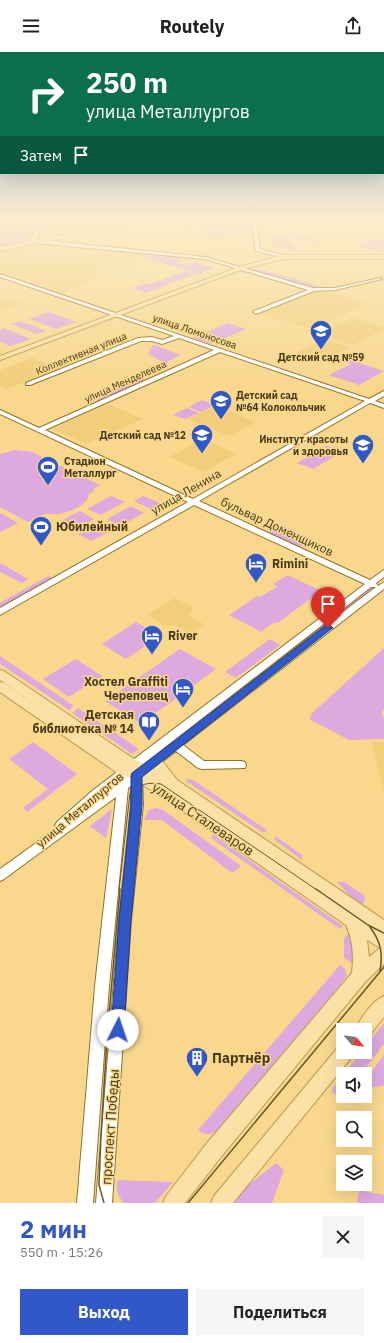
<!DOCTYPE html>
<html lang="ru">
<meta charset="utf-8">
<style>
body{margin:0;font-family:"IBM Plex Sans",sans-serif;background:#f6f6f6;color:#222;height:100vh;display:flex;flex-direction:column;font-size:15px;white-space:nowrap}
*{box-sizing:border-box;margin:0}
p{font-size:13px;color:#767676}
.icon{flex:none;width:22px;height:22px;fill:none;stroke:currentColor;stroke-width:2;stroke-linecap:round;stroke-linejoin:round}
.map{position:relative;height:1151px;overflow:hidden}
.details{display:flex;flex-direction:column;background:#fff;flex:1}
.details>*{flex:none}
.banner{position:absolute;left:0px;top:0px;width:384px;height:122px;box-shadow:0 4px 16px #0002;background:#0b6e4f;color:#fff;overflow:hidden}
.needle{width:26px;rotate:118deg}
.fabs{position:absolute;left:336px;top:971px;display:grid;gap:8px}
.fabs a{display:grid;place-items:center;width:36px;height:36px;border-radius:0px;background:#fff;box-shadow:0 4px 16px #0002;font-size:20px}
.pin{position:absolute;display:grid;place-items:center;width:34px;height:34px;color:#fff;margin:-41px -17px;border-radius:50% 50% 50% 0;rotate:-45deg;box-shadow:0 0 4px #0007}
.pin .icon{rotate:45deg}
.me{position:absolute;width:44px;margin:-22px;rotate:4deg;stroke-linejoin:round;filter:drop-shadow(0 0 3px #0008)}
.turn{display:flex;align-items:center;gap:14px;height:84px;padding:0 20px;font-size:18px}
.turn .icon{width:52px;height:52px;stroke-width:2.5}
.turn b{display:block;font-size:28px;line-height:34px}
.then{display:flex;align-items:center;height:38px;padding:0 20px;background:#0003;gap:8px;font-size:15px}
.round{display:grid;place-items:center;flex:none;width:42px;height:42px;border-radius:0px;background:#f6f6f6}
.summary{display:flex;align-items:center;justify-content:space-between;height:68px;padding:0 20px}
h1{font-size:24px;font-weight:700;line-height:30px;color:#3257c7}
.cta{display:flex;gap:8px;margin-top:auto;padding:8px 20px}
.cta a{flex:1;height:46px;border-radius:0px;background:#3257c7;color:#fff;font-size:16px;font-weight:700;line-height:46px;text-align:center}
.cta a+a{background:#f6f6f6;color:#222}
header{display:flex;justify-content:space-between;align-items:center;height:52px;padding:0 20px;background:#fff;font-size:18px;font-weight:700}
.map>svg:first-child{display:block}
.built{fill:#f2ce7b}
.green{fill:#dea9de}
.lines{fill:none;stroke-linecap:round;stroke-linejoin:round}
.minor-casing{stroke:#917226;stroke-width:2}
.major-casing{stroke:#ba994e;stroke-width:2}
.minor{fill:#fff;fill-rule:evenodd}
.major{fill:#fbe1a6;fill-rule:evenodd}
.tram-far1{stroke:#67562f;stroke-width:1}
.tram{stroke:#67562f;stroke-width:1.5}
.route{fill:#3257c7;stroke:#203981}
.labels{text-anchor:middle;stroke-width:3;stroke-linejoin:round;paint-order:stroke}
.far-street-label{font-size:10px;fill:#46391a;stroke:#f9d88e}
.far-poi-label{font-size:10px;font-weight:bold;fill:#46391a;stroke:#f9d88e;text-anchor:start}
.street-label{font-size:12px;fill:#46391a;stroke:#f9d88e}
.poi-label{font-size:12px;font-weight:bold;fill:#46391a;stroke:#f9d88e;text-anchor:start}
.near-street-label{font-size:14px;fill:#46391a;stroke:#f9d88e}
.near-poi-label{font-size:14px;font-weight:bold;fill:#46391a;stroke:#f9d88e;text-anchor:start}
</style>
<header><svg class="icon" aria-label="menu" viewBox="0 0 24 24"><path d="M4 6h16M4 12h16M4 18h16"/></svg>Routely<svg class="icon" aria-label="share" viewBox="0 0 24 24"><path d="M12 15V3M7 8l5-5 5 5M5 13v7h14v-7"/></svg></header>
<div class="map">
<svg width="384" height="1151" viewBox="0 0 384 1151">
<rect width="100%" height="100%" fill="#f9d88e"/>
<!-- built -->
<path class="built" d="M38 168H112L55 179Z
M45 191 142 200 128 215 106 213 86 232 62 240 0 219V199L30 193Z
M315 240H328L367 252 321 273 307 276 261 262Z
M7 246 21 251 0 258V248Z
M353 266 384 275V277L353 293 318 283Z
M324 287 350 295 318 311 291 303Z
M32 306 58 317 6 337 0 334V318Z
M108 352 143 367 87 392 52 377Z
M216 354 255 370H256L229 384 187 367Z
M202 387 236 402 203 420 169 405Z
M175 546 194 556 190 560 189 564 204 572 191 582 175 573 164 574 147 563Z
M371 690H384V742L372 693Z"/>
<!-- green -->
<path class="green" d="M0 168H28L38 174 23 189 0 194Z
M193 168H230V171L225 173 227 182 236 181 235 173H247L248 182H230V184L218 186 198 184 210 181 198 177 201 176 199 175 208 172 201 170 191 173 195 175 193 176 175 171Z
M290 181 294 183 321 190 318 191 289 184 284 186 290 193 299 200 273 194 272 185H282Z
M376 186 384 188V199L381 200 357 194Z
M145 201 183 205 179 211 188 213 196 209H199L197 211 214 216 198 222 141 204Z
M259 217 326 236 313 238 251 219Z
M186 219 196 222 170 231 165 232 167 233 146 241 132 236 147 231 150 232Z
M49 260 76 270 56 277 29 267Z
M21 269 46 279 37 282 11 272Z
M228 271 246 277 211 292 192 286Z
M4 276 31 287 10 294 0 290V278Z
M153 293H154L181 303 168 309 167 312 148 302Z
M339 305 340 307 344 306 384 319 359 333 329 323 351 312 336 307Z
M139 325 148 329 100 350 97 348 102 345 95 341 106 340Z
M202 348 215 353 201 360 189 355Z
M187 356 199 361 185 367 173 363Z
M327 394 342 400 313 417 297 411Z
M15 398 32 400 100 433 93 437 94 439 89 442 87 448 82 453 71 459 59 462H44L28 470 0 455V402Z
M111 444 125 450 101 463 87 457Z
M143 444 160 451 151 457 134 449Z
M131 454 144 461 120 474 107 467Z
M80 459 94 467 72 479 57 471Z
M0 461 18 471 0 480Z
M101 470 115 477 91 489 78 482Z
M279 472 312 487 300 495 267 481Z
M0 512H2L28 527 22 531 0 520Z
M288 523 321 539 279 570 271 572 261 580 229 563 257 544 260 545 277 535 273 532Z
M48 524 54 527 0 557V551Z
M371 534 375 536 180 685 178 684Z
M136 570 160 584 126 607 102 592Z
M270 587 280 593 236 626 225 620Z
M384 596V658L382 660 384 669V687L349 688 309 667 312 664 310 663Z
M180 597 216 617 141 672 105 649Z
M0 604 74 654 69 658 0 612Z
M76 607 102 624 69 645 43 627Z
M78 656 139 697 132 702 72 661Z
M33 690 77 722 27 760 23 756 48 737 9 707Z
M188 727 193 728 268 779 262 780 186 729Z
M157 756 163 758 241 814 232 821 162 768H144L149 758Z
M112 757 106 786 90 774Z
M212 782 343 874 340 877 212 787Z
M275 784 302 803V808L275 788Z
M337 830H344L364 843 365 849 362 853 351 845Z
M349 881 354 886 356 914 344 906V886Z
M340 913 345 917 347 923 341 932 221 1074C213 1082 208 1085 198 1078Z
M384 971V992L361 1022H344L361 1000H365V995Z
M384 1003V1034L365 1036V1028Z
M343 1023V1043L338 1044 333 1041 332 1037Z
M276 1111 284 1118 272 1151H234L247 1134Z
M117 1128 173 1130 155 1151H123L117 1140Z
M359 1138 384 1143V1151H357Z"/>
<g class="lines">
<!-- minor casing -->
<g class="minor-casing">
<path id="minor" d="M33 168H38L44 173 35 188 51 189 205 205 313 236H335L380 226 382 227 335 238 314 239 256 262 253 260 254 259 308 238 205 207 35 191 30 188 40 173Z
M251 168H255L260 197 285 204V206L256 199Z
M0 222 369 347 384 339V344L375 349 384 352V356L370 351 199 449 370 528 384 518V525L376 531 378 534 384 530V537L183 693 204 709H241L245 710 246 713 245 716 202 717 198 716 176 699 142 725 143 753 131 868 112 1151H96L119 868 131 753V734L128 736 109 934 93 1151H77L95 934 116 745 4 827 0 829V817L57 776 55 773 57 770 92 739 365 532 194 453 0 563V556L188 450 0 362V358L39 376 214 298 179 286 162 292 152 289H141L30 333H26V331L138 286 152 285 162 288 174 284 0 225ZM220 300 365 349 193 447 45 378ZM371 535H376L138 716ZM131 721V722L123 727ZM118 731 117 732 99 746 100 745Z"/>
</g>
<!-- major casing -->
<g class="major-casing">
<path id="major" d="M139 168H150L0 199V195Z
M283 203H384V207H283L243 217 0 308V304L239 215Z
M0 618 4 619 134 707 154 717 149 709 150 706 155 704 160 706 177 728 384 868V912L366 929 221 1105 185 1151H163L166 1144 207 1091 352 921C354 904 353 889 346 873L161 744 131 726 116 720 0 640V630L4 631 77 681 0 628ZM367 888 380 896 369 905Z
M384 944V965L369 984 365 985V978H355C360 967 372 949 384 944Z
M343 993V1000H354L351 1006 233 1151H211L214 1144 339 994Z"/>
</g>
<!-- minor -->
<use href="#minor" class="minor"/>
<!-- major -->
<use href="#major" class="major"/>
<!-- tram-far1 -->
<path class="tram-far1" d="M119 838 130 741C140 732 148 730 161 732L317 838"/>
<!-- tram -->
<path class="tram" d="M316 837 368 873 384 881
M370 875C381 890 383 901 380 919
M104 1151 99 1133 101 1084 107 986 120 837
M188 1151 384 915"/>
</g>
<!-- sky -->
<linearGradient id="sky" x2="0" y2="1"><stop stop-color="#76a2dd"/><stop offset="0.51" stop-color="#fcedcc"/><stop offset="1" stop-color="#fcedcc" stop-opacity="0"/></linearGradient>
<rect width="384" height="329" fill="url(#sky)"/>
<!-- route -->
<path class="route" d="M328 573 331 574 333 576 331 577 142 725V753L131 868 124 978 122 983 118 985 113 983 111 978 119 868 131 753V724L132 721 325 574Z"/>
<!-- icons -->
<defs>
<g id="school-pin" transform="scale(1.15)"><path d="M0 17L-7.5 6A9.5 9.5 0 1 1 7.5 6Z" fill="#3257c7" stroke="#f9d88e"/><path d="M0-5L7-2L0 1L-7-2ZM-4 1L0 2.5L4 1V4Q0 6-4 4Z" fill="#fff"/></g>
<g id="university-pin" transform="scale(1.15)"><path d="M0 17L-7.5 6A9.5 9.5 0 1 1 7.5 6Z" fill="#3257c7" stroke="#f9d88e"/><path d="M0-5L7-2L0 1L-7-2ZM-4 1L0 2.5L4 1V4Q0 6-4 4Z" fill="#fff"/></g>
<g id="stadium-pin" transform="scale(1.15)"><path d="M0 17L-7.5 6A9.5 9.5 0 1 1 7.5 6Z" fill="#3257c7" stroke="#f9d88e"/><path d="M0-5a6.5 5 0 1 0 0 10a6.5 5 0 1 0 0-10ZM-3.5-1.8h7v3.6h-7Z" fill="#fff"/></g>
<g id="hotel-pin" transform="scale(1.15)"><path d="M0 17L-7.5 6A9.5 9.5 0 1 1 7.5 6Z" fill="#3257c7" stroke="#f9d88e"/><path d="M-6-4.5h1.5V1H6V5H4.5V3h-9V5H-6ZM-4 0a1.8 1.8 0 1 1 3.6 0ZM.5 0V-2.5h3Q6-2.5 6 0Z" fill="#fff"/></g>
<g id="library-pin" transform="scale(1.15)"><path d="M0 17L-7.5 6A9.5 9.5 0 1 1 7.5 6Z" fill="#3257c7" stroke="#f9d88e"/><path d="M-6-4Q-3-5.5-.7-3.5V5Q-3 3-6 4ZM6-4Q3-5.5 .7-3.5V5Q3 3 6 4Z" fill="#fff"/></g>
<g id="building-pin" transform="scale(1.15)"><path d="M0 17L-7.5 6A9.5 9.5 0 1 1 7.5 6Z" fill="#3257c7" stroke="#f9d88e"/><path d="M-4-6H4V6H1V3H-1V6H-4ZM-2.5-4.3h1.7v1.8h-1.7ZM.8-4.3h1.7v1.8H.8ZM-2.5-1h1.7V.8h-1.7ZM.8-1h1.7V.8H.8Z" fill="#fff"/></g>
</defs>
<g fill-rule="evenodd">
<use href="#school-pin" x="321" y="279"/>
<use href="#school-pin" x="221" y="349"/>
<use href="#school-pin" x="202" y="383"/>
<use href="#university-pin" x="363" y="393"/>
<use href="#stadium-pin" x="48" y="415"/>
<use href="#stadium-pin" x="41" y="475"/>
<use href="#hotel-pin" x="256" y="512"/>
<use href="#hotel-pin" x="152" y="584"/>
<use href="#hotel-pin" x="183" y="637"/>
<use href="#library-pin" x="149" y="670"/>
<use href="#building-pin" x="197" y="1006"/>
</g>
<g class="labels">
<!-- far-street labels -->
<g class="far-street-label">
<text transform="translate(195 279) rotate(19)" y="4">улица Ломоносова</text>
<text transform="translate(81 301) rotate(-22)" y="4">Коллективная улица</text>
<text transform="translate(125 329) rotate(-24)" y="4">улица Менделеева</text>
</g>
<!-- far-poi labels -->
<g class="far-poi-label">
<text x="321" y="309" text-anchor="middle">Детский сад №59</text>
<text x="236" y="347">Детский сад<tspan x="236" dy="12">№64 Колокольчик</tspan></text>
<text x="186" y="387" text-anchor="end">Детский сад №12</text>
<text x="348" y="391" text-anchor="end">Институт красоты<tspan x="348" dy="12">и здоровья</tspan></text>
<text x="64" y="413">Стадион<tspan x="64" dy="12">Металлург</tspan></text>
</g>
<!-- street labels -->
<g class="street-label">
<text transform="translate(186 440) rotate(-30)" y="4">улица Ленина</text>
<text transform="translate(277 475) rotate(25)" y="4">бульвар Доменщиков</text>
<text transform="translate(80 758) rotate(-40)" y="4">улица Металлургов</text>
</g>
<!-- poi labels -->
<g class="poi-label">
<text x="56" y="479">Юбилейный</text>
<text x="272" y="516">Rimini</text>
<text x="168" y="588">River</text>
<text x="168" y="634" text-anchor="end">Хостел Graffiti<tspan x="168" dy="14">Череповец</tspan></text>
<text x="134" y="667" text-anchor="end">Детская<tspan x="134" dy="14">библиотека № 14</tspan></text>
</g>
<!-- near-street labels -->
<g class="near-street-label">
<text transform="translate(203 767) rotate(34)" y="5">улица Сталеваров</text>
<text transform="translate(110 1075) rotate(-86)" y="5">проспект Победы</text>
</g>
<!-- near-poi labels -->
<g class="near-poi-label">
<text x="212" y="1011">Партнёр</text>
</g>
</g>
</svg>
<div class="fabs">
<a><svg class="needle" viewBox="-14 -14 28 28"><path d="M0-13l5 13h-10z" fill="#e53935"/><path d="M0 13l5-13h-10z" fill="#767676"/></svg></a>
<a><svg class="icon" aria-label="sound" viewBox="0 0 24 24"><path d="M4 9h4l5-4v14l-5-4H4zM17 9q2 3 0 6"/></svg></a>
<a><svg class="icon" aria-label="search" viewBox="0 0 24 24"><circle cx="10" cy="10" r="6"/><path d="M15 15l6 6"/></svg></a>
<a><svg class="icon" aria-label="layers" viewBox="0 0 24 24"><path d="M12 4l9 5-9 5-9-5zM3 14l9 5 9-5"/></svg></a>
</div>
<div class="pin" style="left:328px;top:576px;background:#d93025"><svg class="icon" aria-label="arrive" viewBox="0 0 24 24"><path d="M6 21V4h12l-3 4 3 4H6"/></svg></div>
<svg class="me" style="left:118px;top:978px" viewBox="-20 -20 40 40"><circle r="19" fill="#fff"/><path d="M0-13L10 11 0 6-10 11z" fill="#3257c7"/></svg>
<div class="banner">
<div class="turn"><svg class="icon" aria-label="right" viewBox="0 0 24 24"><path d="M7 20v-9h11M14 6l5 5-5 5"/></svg><div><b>250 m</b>улица Металлургов</div></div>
<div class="then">Затем<svg class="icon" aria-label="arrive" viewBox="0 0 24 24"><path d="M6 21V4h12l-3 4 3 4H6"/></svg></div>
</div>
</div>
<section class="details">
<div class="summary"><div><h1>2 мин</h1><p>550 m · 15:26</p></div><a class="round"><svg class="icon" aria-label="close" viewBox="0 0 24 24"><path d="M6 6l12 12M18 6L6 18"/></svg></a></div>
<div class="cta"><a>Выход</a><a>Поделиться</a></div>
</section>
